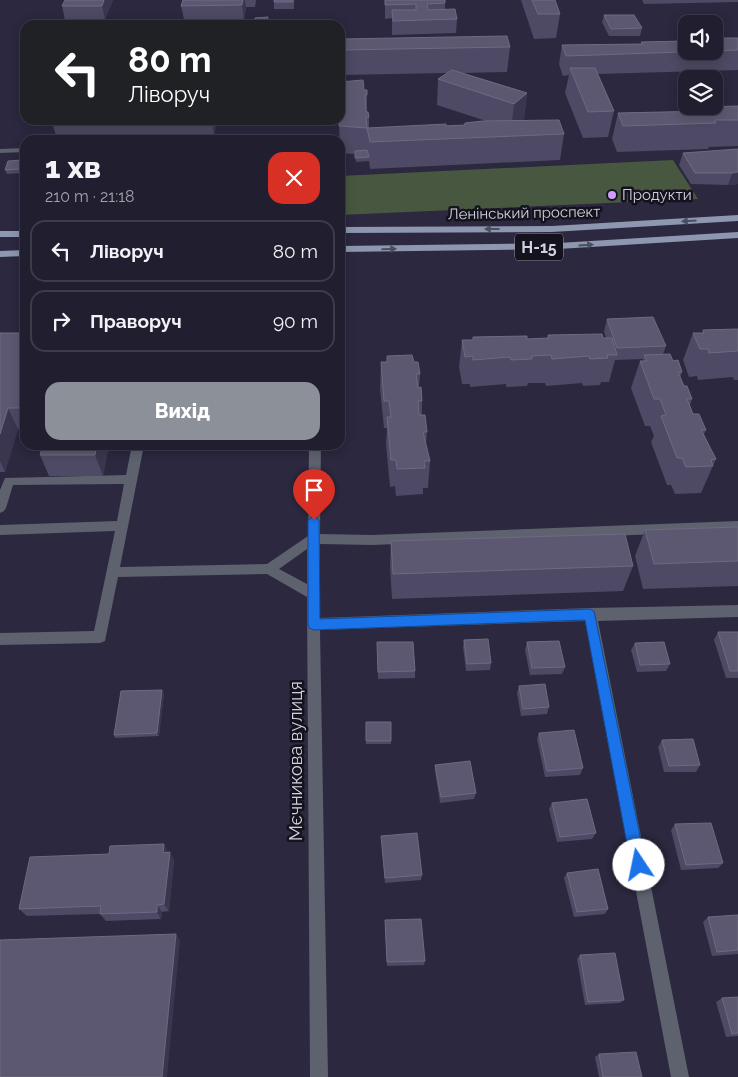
<!DOCTYPE html>
<html lang="uk">
<meta charset="utf-8">
<style>
body{margin:0;font-family:Raleway,sans-serif;background:#282737;color:#f1f3f6;height:100vh;display:flex;flex-direction:column;font-size:19px;white-space:nowrap}
*{box-sizing:border-box;margin:0}
p{font-size:16px;color:#a2a2aa}
.icon{flex:none;width:28px;height:28px;fill:none;stroke:currentColor;stroke-width:2;stroke-linecap:round;stroke-linejoin:round}
.map{position:relative;flex:1;overflow:hidden}
.details{position:absolute;left:20px;top:135px;width:325px;height:315px;display:flex;flex-direction:column;background:#201e2f;border-radius:15px;box-shadow:0 2px 12px #0003,0 0 0 1px #3d3c4b}
.details>*{flex:none}
.guide{position:absolute;left:20px;top:20px;width:325px;height:105px;border-radius:15px;box-shadow:0 2px 12px #0003,0 0 0 1px #3d3c4b;background:#202124;color:#fff;overflow:hidden}
.fabs{position:absolute;left:678px;top:15px;display:grid;gap:10px}
.fabs a{display:grid;place-items:center;width:45px;height:45px;border-radius:10px;background:#201e2f;box-shadow:0 2px 12px #0003,0 0 0 1px #3d3c4b;font-size:25px}
.pin{position:absolute;display:grid;place-items:center;width:42px;height:42px;color:#fff;margin:-51px -21px;border-radius:50% 50% 50% 0;rotate:-45deg;box-shadow:0 0 5px #0007}
.pin .icon{rotate:45deg}
.me{position:absolute;width:55px;margin:-28px;rotate:349deg;stroke-linejoin:round;filter:drop-shadow(0 0 4px #0008)}
.turn{display:flex;align-items:center;gap:18px;height:105px;padding:0 25px;font-size:22px}
.turn .icon{width:65px;height:65px;stroke-width:2.5}
.turn b{display:block;font-size:35px;line-height:42px}
.round{display:grid;place-items:center;flex:none;width:52px;height:52px;border-radius:15px;background:#282737}
.overview{display:flex;align-items:center;justify-content:space-between;height:85px;padding:0 25px}
h1{font-size:30px;font-weight:800;line-height:38px}
.action{display:flex;gap:10px;margin-top:auto;padding:10px 25px}
.action a{flex:1;height:58px;border-radius:15px;background:#8c9099;color:#fff;font-size:20px;font-weight:800;line-height:58px;text-align:center}
ul{padding:0;list-style:none}
li{display:flex;align-items:center;gap:15px;height:62px;margin:0 10px 8px;padding:0 15px;border:2px solid #3d3c4b;border-radius:15px}
li div{flex:1}
li b{display:block;font-size:19px}
li em{font-style:normal}
.map>svg:first-child{display:block}
.green{fill:#48573f}
.lines{fill:none;stroke-linecap:round;stroke-linejoin:round}
.minor{fill:#5d626e;fill-rule:evenodd}
.major{fill:#8d97b0;fill-rule:evenodd}
.wall{fill:#4e4964}
.shaded-wall{fill:#3a3650}
.building{fill:#5c5871;stroke:#6e6a83}
.oneway{fill:#4a4e5f}
.route{fill:#1a73e8;stroke:#114b97}
.poi-dot{fill:#d29cfd;stroke:#14131d;stroke-width:2}
.labels{text-anchor:middle;stroke-width:5;stroke-linejoin:round;paint-order:stroke}
.far-poi-label{font-size:15px;fill:#d1d0df;stroke:#14131d;text-anchor:start}
.far-street-label{font-size:15px;fill:#d1d0df;stroke:#14131d}
.shield{fill:#14131d;stroke:#9897a5;stroke-width:1}
.shield-label{font-size:16px;font-weight:bold;fill:#d1d0df}
.street-label{font-size:18px;fill:#d1d0df;stroke:#14131d}
</style>
<div class="map">
<svg width="738" height="1077" viewBox="0 0 738 1077">
<rect width="100%" height="100%" fill="#2b283f"/>
<!-- green -->
<path class="green" d="M673 160 698 199 340 215V176Z"/>
<g class="lines">
<!-- minor -->
<path class="minor" d="M25 148V152L0 153V149Z
M132 445H144L120 567 267 564 308 536 309 445H321L320 534 372 535 738 521V531L372 545 320 544V618L590 608 738 605V617L598 621 689 1077H671L585 621 320 630 328 1077H310L307 597 267 574 118 577 105 641 100 643 0 645V633L94 631 115 531 0 535V525L117 521 124 484 13 485 6 508 4 511 0 513V490L5 478 126 475ZM307 549V584L279 569Z"/>
<!-- major -->
<path class="major" d="M738 215V221L552 232 340 233V227L552 226Z
M0 231H25V237H0Z
M738 232V238L558 249 340 252V246L558 243Z
M25 250V256L0 257V251Z"/>
</g>
<!-- wall -->
<path class="wall" d="M65 0H113L105 19 65 20 62 6Z
M183 0H256V1L255 7H246L244 19H184L181 6Z
M274 0H294V9H274Z
M385 0 445 3V9L457 19 456 33 392 35V18L385 19Z
M521 0H555L560 14 556 38 534 39Z
M642 0H738V2L644 4Z
M604 15 642 28 640 36H609L602 22Z
M723 38H738V70L598 74 614 111 608 137 583 138 565 93 569 75 563 76 559 64 562 45 641 44V42L722 40Z
M341 39 510 47 507 72 463 73 527 93 524 119 522 121 564 134 560 160 370 169 369 161 356 162 355 154 340 153 339 120H340L364 90 367 95V112L369 117V128L464 125 465 123 486 121 437 105 438 79 447 73 342 75Z
M25 55V69L23 61Z
M738 106V146L709 147 708 149 617 152 612 139 618 113 707 111 708 107Z
M53 120H217L214 135 57 138 52 123Z
M738 149V184L728 185 691 184 679 165 683 153Z
M23 160 24 164 21 173 7 174 5 170Z
M607 319 666 346 663 354 673 361 682 372 680 378 684 386 692 399 690 405 693 414 706 430 704 434 716 459 701 493 675 494 671 485H667L651 442 654 436 650 426H645L631 388 640 361H643V359L615 360 609 382H601L600 385 583 386 582 383 546 386 545 383H528L527 386 506 387V384L470 387V384H462L459 367 462 340H473V337L527 339 547 338 548 335 606 338 604 331Z
M738 329V380H734L733 377 698 380 697 376 689 377 683 360 693 333H702L703 330Z
M0 333H25V429H18L5 472H0Z
M387 356 414 362 420 374 419 387 422 401V415L427 432 426 444 430 461 428 488H423V494L396 496 395 486 390 487 386 444 387 428H384L380 389 381 362H387Z
M43 445H109L103 476H49L40 455Z
M738 527V586L643 589 635 556 645 530Z
M391 541 633 566 623 591 392 599 390 566Z
M718 632H738V678H726L714 640Z
M464 640 491 663 490 670 466 671 463 647Z
M527 642 565 667 562 674 530 675 525 650Z
M635 643 670 664 666 671 637 672 631 650Z
M377 650 415 671V678L378 679Z
M519 686 549 707 547 714 521 716 517 693Z
M164 693 159 736 115 738 114 735Z
M366 722H391V744H366Z
M539 733 583 768 580 775 545 777 537 739Z
M662 740 700 765 696 772H664L658 747Z
M435 765 476 793 474 799 440 803 435 771Z
M552 803 596 833 592 839 557 842 549 809Z
M675 824 723 863 718 868 681 870 671 830Z
M381 836 422 875 421 880 385 883Z
M168 852 174 860 169 911 162 912 161 919 106 921 100 914 27 916 19 909Z
M567 873 608 909 605 914 574 917 564 878Z
M738 915V954L712 956 703 922 708 917Z
M385 920 425 961 424 965 387 966Z
M580 955 624 1000 620 1003 585 1005 577 959Z
M738 997V1036L726 1037 716 1002 722 998Z
M599 1054 642 1077H599L595 1057Z"/>
<!-- shaded-wall -->
<path class="shaded-wall" d="M104 0H113L105 19 102 6Z
M243 0H245L246 7 244 19 242 5Z
M527 93 524 119 511 130 514 104Z
M212 120H217L214 135Z
M23 160 24 164 21 173 20 169Z
M738 172V184L728 185 732 173Z
M8 408 18 429 5 472 0 461V434Z
M97 445H109L103 476 95 455Z
M162 690 164 693 159 736 157 733Z
M164 844 168 852 167 860 163 853Z
M170 852 174 860 169 911 164 904Z
M157 905 162 912 161 919 157 912Z
M176 934 180 941 167 1077H162Z"/>
<!-- building -->
<path class="building" d="M65 0H104L102 6H62Z
M183 0H243L242 5 181 6Z
M274 0H293V2H274Z
M385 0H445V3L427 4 428 10 455 9 457 19 393 21 392 10H416V4L385 5Z
M532 0H555L560 14H538Z
M604 15H634L642 28 611 29Z
M268 17 267 22 281 21V25H251V22H254L255 18Z
M507 36 510 47 341 50V39Z
M723 38H738V50L714 51V40H724Z
M686 41V51H711L566 56 562 45 643 44 641 42Z
M570 68H595L614 111 588 112Z
M452 70 527 93 514 104 438 79Z
M363 80 364 90H367V95H365L366 112H368L369 117H366L367 128 339 126 340 82Z
M738 106V120H715L716 123 623 126 618 113 710 111 708 107Z
M53 120H212L52 123Z
M559 120 564 134 370 142 367 128 446 124V126L465 125V123L483 121Z
M738 149V172L732 173H695L683 153Z
M367 150 369 157 355 158V151Z
M23 160 20 169 5 170 8 161Z
M653 317 666 346 617 348 607 319Z
M738 329V351L709 353 708 349H700L693 333H704L703 330Z
M0 333H25V360L23 366H25V408H8L0 434Z
M602 334 603 338H612L617 355H607L608 358 590 359 589 356 552 359 551 355 532 356V359L511 360 510 357 473 360V356L465 357 462 340H473V337L527 336V339L549 338 548 335Z
M670 354 673 361 678 360 682 372H678L684 386H687L692 399H687L693 414H699L706 430H701L716 459 711 460 713 466 686 467 682 458H677L661 416 666 415 660 399H654L640 361H647L644 355Z
M412 355 414 362H418L420 374H416L418 388 421 387 422 401H418L419 415H425L427 432H423L430 461H424L425 468 397 469 396 460H391L387 417H391L389 401H384L381 362H387V356Z
M43 445H97L95 455H40Z
M738 527V561L654 564 645 530Z
M625 534 633 566 393 574 391 541Z
M718 632H738V671H730Z
M488 639 491 663 467 664 464 640Z
M559 641 565 667 532 668 527 642Z
M377 642H413L415 671 378 672Z
M664 642 670 664 640 665 635 643Z
M545 684 549 707 523 709 519 686Z
M162 690 157 733 114 735 121 691Z
M366 722H391V741H366Z
M574 730 583 768 547 771 539 733Z
M693 739 700 765 669 766 662 740Z
M470 761 476 793 441 797 435 765Z
M587 799 596 833 560 837 552 803Z
M711 823 723 863 686 865 675 824Z
M417 833 422 875 385 878 381 836Z
M164 844 163 853 170 852 164 904 157 905V912L100 914 101 906 19 909 30 857 109 854 110 846Z
M598 869 608 909 577 912 567 873Z
M738 915V950L717 952 708 917Z
M421 919 425 961 387 962 385 920Z
M176 934 162 1077H0V940Z
M615 953 624 1000 588 1002 580 955Z
M738 997V1033L732 1034 722 998Z
M636 1052 642 1077H603L599 1054Z"/>
<!-- one-way arrows -->
<defs><path id="oneway-solid" d="M-6-.8H1V-3.2L6.5 0L1 3.2V.8H-6Z" transform="scale(1.25)"/></defs>
<g class="oneway">
<use href="#oneway-solid" transform="translate(689 221) rotate(176)"/>
<use href="#oneway-solid" transform="translate(492 229) rotate(180)"/>
<use href="#oneway-solid" transform="translate(586 245) rotate(-4)"/>
<use href="#oneway-solid" transform="translate(389 249) rotate(-1)"/>
</g>
<!-- route -->
<path class="route" d="M314 516 319 520 320 619 590 609 594 611 646 865 644 870 639 872 633 870 631 865 585 620 314 630 309 628 308 624V520Z"/>
<!-- markers -->
<circle class="poi-dot" cx="612" cy="195" r="5"/>
<g class="labels">
<!-- far-poi labels -->
<g class="far-poi-label">
<text x="622" y="200">Продукти</text>
</g>
<!-- far-street labels -->
<g class="far-street-label">
<text transform="translate(524 213) rotate(-1)" y="5">Ленінський проспект</text>
</g>
<!-- shield labels -->
<rect class="shield" x="515" y="233.5" width="48" height="27" rx="4"/>
<g class="shield-label">
<text x="539" y="253">Н-15</text>
</g>
<!-- street labels -->
<g class="street-label">
<text transform="translate(296 761) rotate(-90)" y="6">Мєчникова вулиця</text>
</g>
</g>
</svg>
<div class="fabs">
<a><svg class="icon" aria-label="sound" viewBox="0 0 24 24"><path d="M4 9h4l5-4v14l-5-4H4zM17 9q2 3 0 6"/></svg></a>
<a><svg class="icon" aria-label="layers" viewBox="0 0 24 24"><path d="M12 4l9 5-9 5-9-5zM3 14l9 5 9-5"/></svg></a>
</div>
<div class="pin" style="left:314px;top:520px;background:#d93025"><svg class="icon" aria-label="arrive" viewBox="0 0 24 24"><path d="M6 21V4h12l-3 4 3 4H6"/></svg></div>
<svg class="me" style="left:639px;top:865px" viewBox="-20 -20 40 40"><circle r="19" fill="#fff"/><path d="M0-13L10 11 0 6-10 11z" fill="#1a73e8"/></svg>
<div class="guide">
<div class="turn"><svg class="icon" aria-label="left" viewBox="0 0 24 24"><path d="M17 20v-9H6M10 6l-5 5 5 5"/></svg><div><b>80 m</b>Ліворуч</div></div>
</div>
<section class="details">
<div class="overview"><div><h1>1 хв</h1><p>210 m · 21:18</p></div><a class="round" style="background:#d93025;color:#fff"><svg class="icon" aria-label="close" viewBox="0 0 24 24"><path d="M6 6l12 12M18 6L6 18"/></svg></a></div>
<ul>
<li><svg class="icon" aria-label="left" viewBox="0 0 24 24"><path d="M17 20v-9H6M10 6l-5 5 5 5"/></svg><div><b>Ліворуч</b></div><em>80 m</em></li>
<li><svg class="icon" aria-label="right" viewBox="0 0 24 24"><path d="M7 20v-9h11M14 6l5 5-5 5"/></svg><div><b>Праворуч</b></div><em>90 m</em></li>
</ul>
<div class="action"><a>Вихід</a></div>
</section>
</div>
